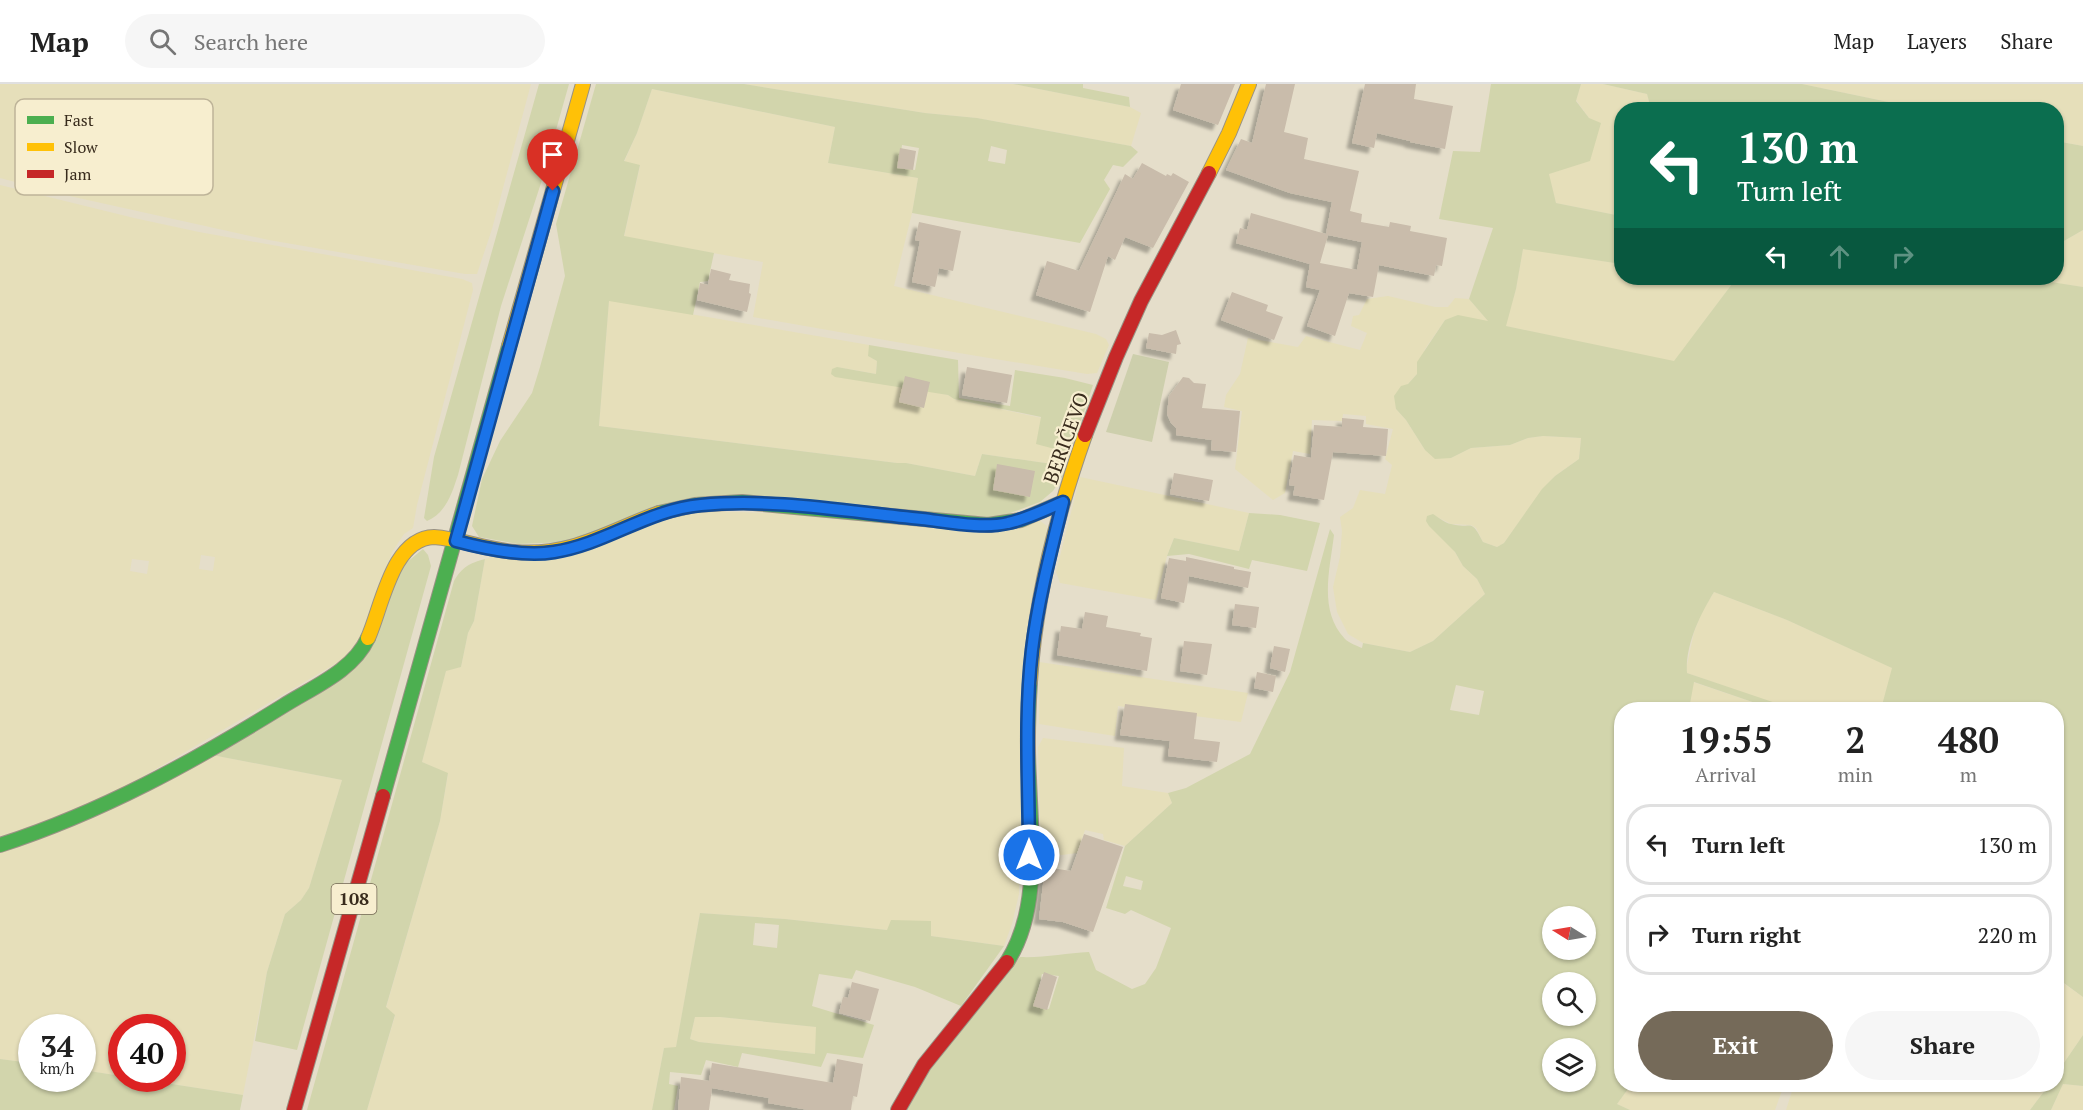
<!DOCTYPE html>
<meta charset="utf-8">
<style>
body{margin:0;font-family:"PT Serif",serif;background:#f6f6f6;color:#222;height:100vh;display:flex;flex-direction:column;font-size:22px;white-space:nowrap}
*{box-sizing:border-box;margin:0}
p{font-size:20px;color:#767676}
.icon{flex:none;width:33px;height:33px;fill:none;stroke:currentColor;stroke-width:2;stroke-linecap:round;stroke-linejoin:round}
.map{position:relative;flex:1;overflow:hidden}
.details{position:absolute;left:1614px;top:618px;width:450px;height:390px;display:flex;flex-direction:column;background:#fff;border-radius:24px;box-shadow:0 2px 4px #0004}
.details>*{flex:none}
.banner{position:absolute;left:1614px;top:18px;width:450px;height:183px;border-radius:24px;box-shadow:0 2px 4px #0004;background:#0b6e4f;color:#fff;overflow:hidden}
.needle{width:39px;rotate:281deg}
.controls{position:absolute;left:1542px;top:822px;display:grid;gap:12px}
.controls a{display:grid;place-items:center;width:54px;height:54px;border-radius:50%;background:#fff;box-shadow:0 2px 4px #0004;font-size:30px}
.speed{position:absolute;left:18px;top:930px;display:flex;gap:12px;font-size:30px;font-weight:700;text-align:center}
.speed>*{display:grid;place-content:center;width:78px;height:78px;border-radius:50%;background:#fff;box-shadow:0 2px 4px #0004;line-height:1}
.speed small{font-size:15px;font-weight:400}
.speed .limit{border:9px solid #d22;background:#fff;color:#111}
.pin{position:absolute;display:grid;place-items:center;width:51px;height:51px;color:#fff;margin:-62px -26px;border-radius:50% 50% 50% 0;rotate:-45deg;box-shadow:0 0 6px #0007}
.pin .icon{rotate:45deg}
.me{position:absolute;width:66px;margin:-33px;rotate:0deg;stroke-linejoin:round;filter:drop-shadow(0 0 4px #0008)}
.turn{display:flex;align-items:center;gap:21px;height:126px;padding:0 24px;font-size:27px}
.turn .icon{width:78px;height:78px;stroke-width:2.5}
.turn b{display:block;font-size:42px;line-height:51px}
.lanes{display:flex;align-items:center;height:57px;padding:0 24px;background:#0003;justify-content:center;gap:30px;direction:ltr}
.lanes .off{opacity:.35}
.eta{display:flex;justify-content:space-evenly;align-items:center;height:102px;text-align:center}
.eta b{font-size:36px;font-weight:700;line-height:42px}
.primary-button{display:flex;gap:12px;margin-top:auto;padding:12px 24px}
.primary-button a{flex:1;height:69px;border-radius:36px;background:#756a59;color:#fff;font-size:24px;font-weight:700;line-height:69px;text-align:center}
.primary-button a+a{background:#f6f6f6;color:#222}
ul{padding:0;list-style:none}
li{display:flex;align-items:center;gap:18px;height:81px;margin:0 12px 9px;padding:0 12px;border:3px solid #e0e0e0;border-radius:24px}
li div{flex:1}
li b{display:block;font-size:22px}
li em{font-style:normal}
header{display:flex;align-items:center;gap:36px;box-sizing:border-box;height:84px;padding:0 30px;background:#fff;border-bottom:2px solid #e0e0e0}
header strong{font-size:28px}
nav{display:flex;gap:33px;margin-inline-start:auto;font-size:21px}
.search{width:420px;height:54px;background:#f6f6f6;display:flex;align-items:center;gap:15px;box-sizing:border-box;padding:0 21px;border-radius:33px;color:#767676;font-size:22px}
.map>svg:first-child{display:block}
.farmland{fill:#e6dfba;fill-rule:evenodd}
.green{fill:#d2d5ac;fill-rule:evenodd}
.cemetery{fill:#cdcfac}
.building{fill:#c9bcab;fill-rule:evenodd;filter:url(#shadow)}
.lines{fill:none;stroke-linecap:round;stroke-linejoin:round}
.fast-casing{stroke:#999284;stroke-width:16}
.slow-casing{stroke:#999284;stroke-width:16}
.jam-casing{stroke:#999284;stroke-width:16}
.fast{stroke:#4caf50;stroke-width:14}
.slow{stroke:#ffc107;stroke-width:14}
.jam{stroke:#c62828;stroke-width:14}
.route-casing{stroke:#114b97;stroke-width:15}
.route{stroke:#1a73e8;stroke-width:10}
.labels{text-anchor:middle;stroke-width:4.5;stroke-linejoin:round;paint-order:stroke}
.shield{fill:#f7eecf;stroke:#716652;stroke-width:1.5}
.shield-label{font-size:18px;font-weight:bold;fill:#382b1c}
.street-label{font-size:20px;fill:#382b1c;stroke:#f7eecf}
.key{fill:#f7eecf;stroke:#beb499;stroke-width:1.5}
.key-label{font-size:16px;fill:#382b1c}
</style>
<header>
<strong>Map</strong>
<div class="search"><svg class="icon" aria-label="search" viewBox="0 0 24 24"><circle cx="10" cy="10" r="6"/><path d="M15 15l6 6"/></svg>Search here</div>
<nav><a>Map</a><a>Layers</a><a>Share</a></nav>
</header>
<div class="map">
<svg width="2083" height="1026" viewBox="0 0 2083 1026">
<defs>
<filter id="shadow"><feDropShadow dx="-5.5" dy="5.5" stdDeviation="1.5" flood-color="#0004"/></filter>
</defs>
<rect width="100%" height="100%" fill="#e5deca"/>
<!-- farmland -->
<path class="farmland" d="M0 0H531L492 145 477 190H465L269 156 65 111 0 94Z
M744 0H1013L1130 23 1141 29 1131 62 977 34 925 29Z
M1581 0H1603L1647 10 1651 25 1622 26 1621 132 1556 119 1548 90 1561 85 1589 34 1576 16Z
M1802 0H2083V62L2057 57 2056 26 1922 25Z
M652 5 835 43 828 79 918 94 912 129 894 202 1096 250 1106 255 1109 261 1097 289 1087 290 965 270 753 233 763 178 624 153 640 82 624 78 637 49Z
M1723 18 1762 25 1719 26Z
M0 101 134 134 199 148 462 195 472 199 473 206 417 421 413 444 404 450 392 468 365 549 342 576 98 719 0 755ZM201 471 215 473 213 487 199 485ZM132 475 149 477 147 490 130 487Z
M2083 146V203L2027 195 2026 194H2056L2057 161Z
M1523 164 1621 180 1622 194H1734L1732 200 1674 278 1505 242 1516 205Z
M1388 212 1435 223H1448L1455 214 1469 215 1489 238 1445 236 1425 265 1417 290 1408 300 1396 325 1406 336 1425 366 1451 374 1471 364 1510 361 1528 354 1543 352 1581 354 1579 375 1555 392 1543 405 1504 459 1497 463 1483 458 1476 444 1471 441 1451 440 1433 431 1463 482 1477 495 1485 510 1433 557 1410 568 1363 559 1348 550 1337 528 1333 503 1340 473 1342 447 1340 433 1353 424 1360 406 1385 410 1392 381 1385 375 1393 345 1366 340V332L1343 330 1342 337 1312 336 1310 370 1293 367 1285 409 1273 416 1235 385 1242 327 1224 323 1226 311 1240 290 1248 254 1298 263 1306 252 1360 266 1367 249 1351 242 1353 232 1359 231 1367 215Z
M609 216 869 261V272L877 277 876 290 837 283 948 311 954 315 1042 334 1070 369 1066 382 982 370 975 392 906 379H897L599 342Z
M1080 393 1249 429 1239 467 1174 454 1167 472 1156 516 1060 499 1056 488Z
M698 427 1039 436 1047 442 1022 693 1019 810 1012 840 1004 862 931 852V838L887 846 785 835 700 829 676 964H664L652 1026H367L395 932 386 924 440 737 448 690 422 678 446 586 461 583 468 549 474 537 485 475Z
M1714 508 1787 536 1893 584 1881 625 1793 626 1687 589V581L1694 548 1702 528Z
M1039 578 1248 609 1241 638 1118 622 1115 652 1039 640Z
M1693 598 1773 625 1689 626Z
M1043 654 1124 664 1122 702 1168 709 1172 719 1125 762 1104 756 1103 750 1085 746 1077 769 1062 771 1041 767 1038 663Z
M212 671 342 696 309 804 301 816 285 830 267 888 243 1011 139 995 172 994V944H122L121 992 83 986 82 944H32L31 979 0 975V769Z
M2056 894 2083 913V951L2057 989Z
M695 933H720L817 943 815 970 699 958 690 955Z
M2063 1000 2083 1002V1026H2051Z
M1631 1001H1784L1775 1026H1630L1617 1020Z
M1794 1001H2049L2030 1026H1786Z"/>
<!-- green -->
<path class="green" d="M539 0H569L541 99 501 222 458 391C452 409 446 429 427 437L424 434 434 373Z
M596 0H744L925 29 977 34 1131 62 1138 68 1123 83 1113 81 1104 96 1110 105 1080 159 912 129 918 94 828 79 835 43 652 5 637 49 624 77 640 81 624 152 714 169 708 197 700 198 693 231 609 217 599 342 897 379H906L975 392 982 370 1066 382 1064 390 1053 407 1040 418 997 434 740 411 568 458 518 460 479 453 472 442 482 395 500 357 532 309 540 283 565 192 556 140ZM902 61 919 64 915 86 899 83ZM991 62 1007 66 1005 80 988 77Z
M1013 0H1083V4L1129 13 1130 23Z
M1491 0H1581L1576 17 1589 34 1601 39 1590 77 1549 90 1556 119 1621 132V180L1523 165 1516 205 1506 242 1674 277 1732 200 1734 194H2026L2083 203V913L2057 894 2056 626 1881 625 1892 584 1787 536 1714 508C1700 531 1685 561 1687 589L1793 625H1773L1694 598 1689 625 1622 626V1000L1631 1001 1617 1020 1630 1026H906L926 989 1020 873C1044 874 1066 869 1089 868L1096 886 1132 905 1145 900 1156 884 1171 844 1131 826 1125 830 1106 824 1125 762 1172 719 1168 709 1186 704 1250 670 1290 588 1330 445 1334 451C1330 485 1318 527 1345 555 1349 559 1357 562 1362 564L1363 559 1410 568 1433 557 1485 510 1477 495 1463 482 1455 468 1429 442 1426 437 1427 432 1433 430C1438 433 1445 439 1451 440 1472 446 1470 432 1483 458L1497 463 1504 459 1542 405 1555 392 1579 375 1581 354 1543 352 1528 354 1510 361 1471 364 1451 374 1435 375 1425 366 1406 336 1396 325 1394 312 1401 302 1408 300 1417 290V278L1445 236 1458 231 1488 237 1469 215 1493 144 1439 135 1453 67 1480 68ZM1456 601 1484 607 1479 631 1450 626ZM1126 792 1143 797 1141 806 1123 802ZM1552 832H1586V866H1552ZM1042 890 1059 892 1049 925 1034 921ZM1552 898H1586V932H1552ZM1552 964H1586V998H1552Z
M1603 0H1802L1922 25 1762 26 1723 18 1719 25H1651L1647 10Z
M2056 57 2083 62V146L2057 161Z
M869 261 958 276 959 314 1010 322 1015 286 1065 294 1093 301 1070 369 1036 360 1041 333 954 315 948 311 835 293 831 290 832 285 837 283 876 290 877 277 868 272Z
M1249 429 1280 431 1320 439 1307 487 1252 476 1249 485 1189 470 1167 472 1174 454 1239 467Z
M423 465 428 471 431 482 297 966 255 957 267 888 285 830 301 816 309 804 342 696 212 671 352 583 401 483Z
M485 475 474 537 468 549 461 583 446 587 422 678 448 689 440 737 386 923 395 931 367 1026H307L454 497C462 483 470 479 485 475Z
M700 829 785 835 887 846 891 836 931 837V852L1004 862 961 922 915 903 856 886 852 895 819 890 812 922 874 941 863 974 827 969 821 983 742 969 738 983 706 976 701 991 670 988 669 1000 678 1002 674 1026H652L664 964 676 963ZM755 839 779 841 777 864 753 861ZM695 933H720L816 943 815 970 699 958 690 955Z
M2083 951V1002L2063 1000 2051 1026H2030L2049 1001 2056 1000 2057 989Z
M0 975 31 979 32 994H82L83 986 121 992 122 994 139 995 243 1011 240 1026H0Z"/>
<!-- cemetery -->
<path class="cemetery" d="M1133 270 1169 278 1152 358 1106 348Z"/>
<!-- building -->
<path class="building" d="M1181 0H1235L1218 41 1173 26Z
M1266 0H1295L1284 48 1308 54 1304 75 1359 87 1350 127 1362 130 1361 138 1389 143 1390 138 1411 142 1410 147 1447 154 1442 182 1436 181 1434 192 1379 181 1373 213 1349 209 1335 252 1307 242 1320 206 1306 203 1310 180 1236 159 1240 144 1247 146 1251 129 1326 150 1332 118 1290 109 1226 86 1241 55 1252 59ZM1328 151 1362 158 1357 186 1320 179Z
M1365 0H1416L1414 15 1453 22 1445 65 1410 58V57L1377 49 1374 64 1352 59Z
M900 64 916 67 913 86 897 84Z
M1142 79 1166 92 1167 90 1171 92 1173 89 1189 98 1153 164 1125 153 1115 176 1108 172 1090 228 1036 211 1047 177 1079 187 1125 90 1133 95Z
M919 138 961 147 953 187 939 184 935 203 912 198 920 157 915 156Z
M711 185 731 190 729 196 750 200 749 209 751 210 747 228 697 216 700 199 708 201Z
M1232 208 1268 221 1266 227 1283 233 1274 256 1221 236Z
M1176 246 1181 260 1177 261 1176 270 1146 264 1149 249 1162 251Z
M967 283 1012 291 1007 319 962 311Z
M905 292 930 298 924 324 899 318Z
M1183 293 1189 294 1194 299 1206 300 1202 324 1240 327 1236 368 1211 366 1212 356 1176 351V344L1171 339 1167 330 1169 312Z
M1342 334 1364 336 1363 343 1388 345 1386 372 1333 368 1324 416 1293 411 1295 402 1289 401 1294 371 1311 374 1314 341 1342 343Z
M997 380 1035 387 1030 413 993 406Z
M1174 389 1213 396 1209 417 1170 410Z
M1186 473 1234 483V485L1251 488 1248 504 1189 492 1184 519 1161 514 1169 474 1186 477Z
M1235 520 1259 523 1256 544 1232 541Z
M1085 528 1108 532 1106 543 1141 549 1140 552 1152 554 1147 587 1057 571 1061 542 1082 545Z
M1184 557 1212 560 1207 591 1180 587Z
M1274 562 1290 565 1285 588 1270 584Z
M1257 588 1276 592 1273 608 1254 604Z
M1125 620 1197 629 1194 655 1220 658 1217 678 1168 672 1170 657 1120 651Z
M1084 750 1123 763 1093 848 1063 838 1039 835 1045 783 1071 787Z
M1044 888 1057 893 1047 926 1033 922Z
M852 898 879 905 870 937 839 929 843 913 848 914Z
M837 975 863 980 857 1013 853 1012 851 1026H809L768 1019 769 1014 712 1004 709 1026H678L681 993 709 997 712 979 833 999Z"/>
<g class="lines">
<!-- fast casing -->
<g class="fast-casing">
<path id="fast" d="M659 429 695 421 742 418 988 441 1021 436 1063 418
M383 712 509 262
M0 761C102 728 193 678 283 622 313 603 353 587 368 554
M1007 878C1041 825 1031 754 1029 694 1027 663 1028 630 1030 598"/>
</g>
<!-- slow casing -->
<g class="slow-casing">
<path id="slow" d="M1209 89 1229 49 1249 0
M509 262 583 0
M368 554C382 523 392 454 434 453 461 455 487 466 515 468 571 473 609 447 659 429
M1030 598C1035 514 1057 430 1085 351"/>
</g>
<!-- jam casing -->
<g class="jam-casing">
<path id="jam" d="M1085 351 1116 273 1141 217 1209 89
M294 1026 383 712
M898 1026 924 981 1007 878"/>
</g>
<!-- fast -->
<use href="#fast" class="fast"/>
<!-- slow -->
<use href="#slow" class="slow"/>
<!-- jam -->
<use href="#jam" class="jam"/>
</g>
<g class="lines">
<!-- route casing -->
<g class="route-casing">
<path id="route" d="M553 107 456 457C486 465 523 473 554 468 606 460 647 426 701 421 774 414 849 428 922 435 948 438 983 445 1008 439 1027 435 1045 426 1063 418 1051 467 1038 516 1032 566 1024 633 1029 703 1029 771"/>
</g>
<!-- route -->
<use href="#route" class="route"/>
</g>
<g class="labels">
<!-- shield labels -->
<rect class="shield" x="331.5" y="800" width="45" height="30" rx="4.5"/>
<g class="shield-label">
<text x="354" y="821">108</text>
</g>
<!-- street labels -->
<g class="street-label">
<text transform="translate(1066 354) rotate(-70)" y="7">BERIČEVO</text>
</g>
</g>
<!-- legend -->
<rect x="15" y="15" width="198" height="96" rx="9" class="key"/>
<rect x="27" y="32" width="27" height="8" fill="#4caf50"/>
<rect x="27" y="59" width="27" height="8" fill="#ffc107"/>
<rect x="27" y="86" width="27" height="8" fill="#c62828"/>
<g class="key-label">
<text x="64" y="42">Fast</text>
<text x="64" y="69">Slow</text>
<text x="64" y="96">Jam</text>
</g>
</svg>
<div class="controls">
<a><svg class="needle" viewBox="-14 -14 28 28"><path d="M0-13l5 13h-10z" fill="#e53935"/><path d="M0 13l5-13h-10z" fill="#767676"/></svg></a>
<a><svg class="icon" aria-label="search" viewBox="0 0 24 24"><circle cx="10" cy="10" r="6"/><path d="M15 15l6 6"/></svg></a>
<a><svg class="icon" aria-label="layers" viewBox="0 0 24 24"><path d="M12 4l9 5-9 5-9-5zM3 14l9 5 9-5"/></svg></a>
</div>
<div class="speed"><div>34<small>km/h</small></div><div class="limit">40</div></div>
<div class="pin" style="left:553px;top:107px;background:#d93025"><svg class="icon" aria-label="arrive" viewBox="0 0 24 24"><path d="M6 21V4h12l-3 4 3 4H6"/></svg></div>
<svg class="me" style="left:1029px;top:771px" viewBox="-20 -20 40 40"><circle r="17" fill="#1a73e8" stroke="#fff" stroke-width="3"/><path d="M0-11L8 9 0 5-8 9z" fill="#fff"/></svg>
<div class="banner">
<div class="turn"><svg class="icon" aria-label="left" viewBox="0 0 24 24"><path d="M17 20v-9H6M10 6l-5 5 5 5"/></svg><div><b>130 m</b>Turn left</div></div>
<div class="lanes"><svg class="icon" aria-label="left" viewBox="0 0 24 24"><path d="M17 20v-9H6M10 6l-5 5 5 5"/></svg><svg class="icon off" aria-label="ahead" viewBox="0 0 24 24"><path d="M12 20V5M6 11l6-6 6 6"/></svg><svg class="icon off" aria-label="right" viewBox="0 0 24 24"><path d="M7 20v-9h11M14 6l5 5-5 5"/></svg></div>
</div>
<section class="details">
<div class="eta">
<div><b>19:55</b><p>Arrival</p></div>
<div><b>2</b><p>min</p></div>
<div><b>480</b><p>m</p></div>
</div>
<ul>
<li><svg class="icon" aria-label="left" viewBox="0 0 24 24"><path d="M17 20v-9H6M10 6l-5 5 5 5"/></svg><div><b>Turn left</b></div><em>130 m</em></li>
<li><svg class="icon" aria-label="right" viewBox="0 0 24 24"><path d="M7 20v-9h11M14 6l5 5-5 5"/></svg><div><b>Turn right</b></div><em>220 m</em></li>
</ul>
<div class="primary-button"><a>Exit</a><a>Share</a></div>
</section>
</div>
